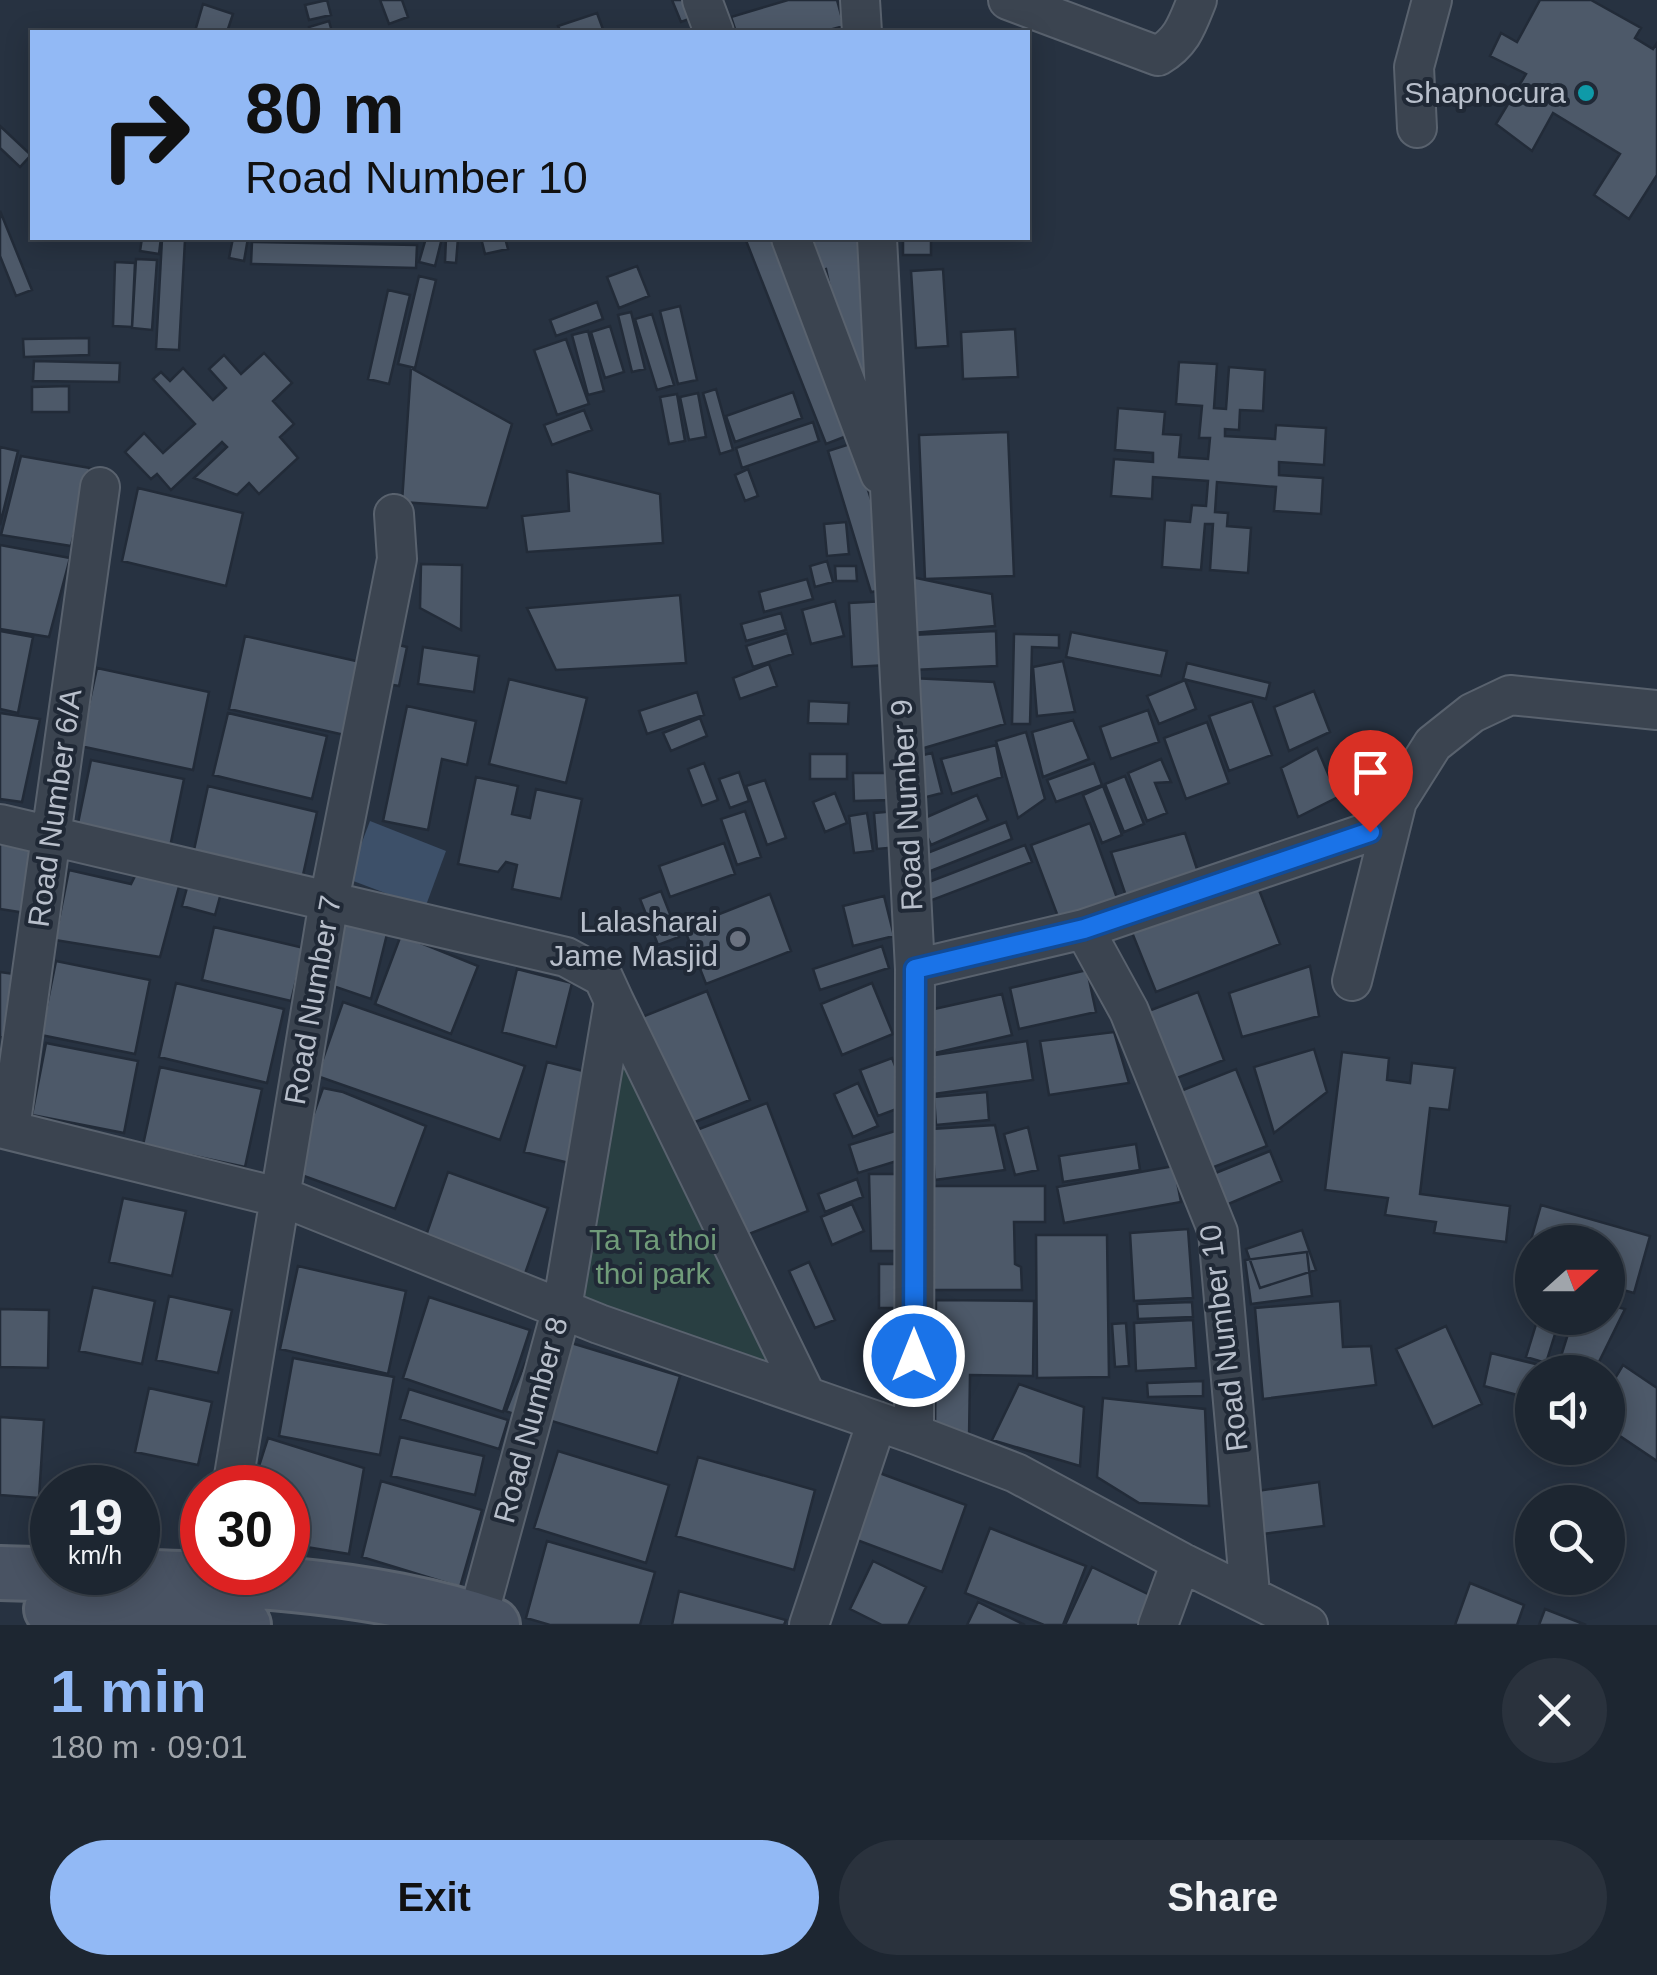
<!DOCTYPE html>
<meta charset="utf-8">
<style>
body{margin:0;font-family:Arial,sans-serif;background:#2a323d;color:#f1f3f6;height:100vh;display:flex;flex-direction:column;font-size:38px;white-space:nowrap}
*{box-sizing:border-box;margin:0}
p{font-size:32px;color:#a0a5ab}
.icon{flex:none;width:55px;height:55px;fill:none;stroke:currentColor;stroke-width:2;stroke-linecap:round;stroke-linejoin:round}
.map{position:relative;height:1625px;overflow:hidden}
.side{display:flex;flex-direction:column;background:#1d2631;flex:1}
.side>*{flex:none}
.hud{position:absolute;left:30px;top:30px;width:1000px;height:210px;border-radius:0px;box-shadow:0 5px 25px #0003,0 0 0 2px #3b434d;background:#92b9f5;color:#111;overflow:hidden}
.needle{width:65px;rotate:69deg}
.buttons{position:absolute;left:1515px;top:1225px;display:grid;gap:20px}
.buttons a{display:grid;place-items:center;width:110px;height:110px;border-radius:50%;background:#1d2631;box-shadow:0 5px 25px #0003,0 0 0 2px #3b434d;font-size:50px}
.speed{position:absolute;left:30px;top:1465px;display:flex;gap:20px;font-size:50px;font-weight:700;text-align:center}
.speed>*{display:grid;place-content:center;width:130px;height:130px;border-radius:50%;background:#1d2631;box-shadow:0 5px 25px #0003,0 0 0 2px #3b434d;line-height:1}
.speed small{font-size:25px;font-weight:400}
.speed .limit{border:15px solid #d22;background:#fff;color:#111}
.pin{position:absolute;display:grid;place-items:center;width:85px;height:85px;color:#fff;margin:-102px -42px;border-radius:50% 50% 50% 0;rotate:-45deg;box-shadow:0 0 10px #0007}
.pin .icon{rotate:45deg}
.me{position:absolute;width:110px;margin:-55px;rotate:0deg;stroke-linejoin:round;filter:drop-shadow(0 0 8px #0008)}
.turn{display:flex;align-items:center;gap:35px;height:210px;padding:0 50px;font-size:45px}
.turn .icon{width:130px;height:130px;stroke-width:2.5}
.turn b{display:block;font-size:70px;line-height:85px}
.round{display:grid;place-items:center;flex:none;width:105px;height:105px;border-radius:52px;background:#2a323d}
.headline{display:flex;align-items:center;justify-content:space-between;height:170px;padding:0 50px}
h1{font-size:60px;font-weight:600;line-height:75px;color:#92b9f5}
.cta{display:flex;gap:20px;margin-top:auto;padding:20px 50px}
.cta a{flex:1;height:115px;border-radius:60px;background:#92b9f5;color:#111;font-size:40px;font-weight:600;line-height:115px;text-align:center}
.cta a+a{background:#2a323d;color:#f1f3f6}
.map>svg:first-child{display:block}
.green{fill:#293f42}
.water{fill:#3d5069}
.building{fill:#4d5969;stroke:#222b38;stroke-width:2.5}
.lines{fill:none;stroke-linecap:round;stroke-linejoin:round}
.minor-casing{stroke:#59626e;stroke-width:42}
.secondary-casing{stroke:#59626e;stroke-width:58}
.minor{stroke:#3b4450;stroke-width:38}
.secondary{stroke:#495363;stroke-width:52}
.route-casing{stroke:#114b97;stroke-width:25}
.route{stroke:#1a73e8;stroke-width:18}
.culture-dot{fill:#0f9aa8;stroke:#202936;stroke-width:4}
.worship-dot{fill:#6b7280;stroke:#202936;stroke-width:4}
.labels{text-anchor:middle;stroke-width:8;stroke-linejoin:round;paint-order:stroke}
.poi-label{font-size:30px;fill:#b8bfcb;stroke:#202936;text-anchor:end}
.street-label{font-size:30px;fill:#b8bfcb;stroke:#202936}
.park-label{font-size:30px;fill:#709b79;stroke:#202936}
</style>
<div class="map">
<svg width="1657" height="1625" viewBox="0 0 1657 1625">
<rect width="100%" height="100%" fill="#273241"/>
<!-- green -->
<path class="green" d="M618 1024 790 1381 573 1304Z"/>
<!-- water -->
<path class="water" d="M370 821 446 851 425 908 348 879Z"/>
<!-- building -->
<path class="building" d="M327 0 331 15 309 20 305 5Z
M380 0H402L408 17 389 24Z
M672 0H700L705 13 681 22Z
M788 0H837L844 26 822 32H736L731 17Z
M1540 0H1591L1641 28 1635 38 1653 49 1657 43V175L1629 219 1594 195 1620 154 1553 113 1532 151 1496 124 1526 74 1490 56 1501 33 1517 42Z
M203 4 233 14 227 32H209L196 28Z
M597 13 604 32H561L558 26Z
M329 21 332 32H310L309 27Z
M0 126 31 155 20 167 0 148Z
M0 211 32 290 16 296 0 256Z
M142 238H161L159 254 140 251Z
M233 238H248L244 261 229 258Z
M426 238H442L435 266 419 262Z
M446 238H458L456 263 445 262Z
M481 238H505L508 249 485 254Z
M745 238H776L852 434 826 444Z
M810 238H863L879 369 850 382 826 269 819 271Z
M903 238H931V255H903Z
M162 239 185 240 179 350 156 349Z
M252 242 417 245 416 268 251 264Z
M136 259 157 260 152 330 132 328Z
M115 262 135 263 132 327 113 326Z
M637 266 649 296 619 308 607 277Z
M943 269 948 346 916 348 911 271Z
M419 276 436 280 415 368 398 364Z
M388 290 410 295 389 384 368 379Z
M597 302 603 319 556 336 550 320Z
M680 306 697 380 678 384 660 311Z
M631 312 645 369 632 372 618 315Z
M652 314 674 385 657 390 635 319Z
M610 326 624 372 605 378 591 332Z
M1015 329 1018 377 963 379 961 332Z
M588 331 604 391 588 395 572 335Z
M89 338V355L24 357 23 339Z
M566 339 589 404 557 415 534 350Z
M264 353 292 383 273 401 294 424 280 437 298 458 259 494 249 483 237 495 194 478 227 447 222 442 171 490 157 474 151 479 125 452 144 433 163 453 195 424 153 379 161 372 170 381 183 368 213 400 226 388 209 369 224 355 241 374Z
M34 361 120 363 119 382 33 381Z
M1179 362 1217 364 1214 408 1226 409 1229 367 1265 370 1263 411 1240 410 1239 430 1225 429V436L1275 439 1276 425 1326 428 1324 465 1279 462V475L1323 478 1321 514 1274 511 1276 487 1217 482 1215 512 1228 513 1227 526 1251 528 1248 573 1210 570 1213 524H1205L1201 570 1162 567 1165 520 1190 522 1192 505 1206 506 1208 481 1153 477 1152 499 1111 496 1114 459 1153 462V453L1115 450 1118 408 1165 412 1163 434 1181 435 1179 457 1208 459 1210 438H1199L1202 406 1176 404Z
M411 368 512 424 487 508 402 502Z
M69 386V412H32V387Z
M716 389 733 450 720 454 703 393Z
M793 392 802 418 735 442 726 416Z
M698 393 706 437 689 440 680 397Z
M677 394 685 441 669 444 660 397Z
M584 410 592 430 552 445 544 425Z
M813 422 819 441 742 468 736 448Z
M1008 432 1014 576 925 579 919 435Z
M853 443 885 543V590L871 592 828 451Z
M0 447 18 451 0 525Z
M21 456 90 468 71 546 1 535Z
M748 469 758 496 745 501 735 475Z
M567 471 660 494 663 543 527 552 522 516 569 511Z
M138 488 243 513 226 586 122 561Z
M846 522 849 554 827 556 824 524Z
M0 545 70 558 49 637 0 629Z
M827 561 833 582 815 587 810 566Z
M421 564 462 565 461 630 420 608Z
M835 566H856L857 581H836Z
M907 576 992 594 995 626 912 633Z
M807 579 813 599 764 612 759 592Z
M680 595 686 663 556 670 527 608Z
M835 601 844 636 811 644 802 610Z
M886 601 889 665 852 667 849 603Z
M781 613 786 630 746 641 741 624Z
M0 631 33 637 18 713 0 709Z
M996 631 997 666 913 670 911 635Z
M1071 632 1167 651 1161 676 1066 657Z
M787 633 793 654 753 667 746 646Z
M1014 634 1059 635V648L1032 647 1030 724H1012Z
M245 636 365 663 349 736 229 709Z
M390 643 407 647 399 686 382 683Z
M423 647 479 656 474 692 418 684Z
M1063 661 1075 712 1037 716 1033 667Z
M1187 663 1270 683 1266 699 1183 679Z
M769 664 777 686 740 699 733 678Z
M97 668 209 692 193 770 80 746Z
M911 678 994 682 1005 724 914 751Z
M509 679 587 698 566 783 489 764Z
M1185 680 1196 709 1159 724 1147 696Z
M1314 691 1330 732 1289 751 1274 707Z
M697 692 704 715 647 734 639 711Z
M809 701 849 703 848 724 808 723Z
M1252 701 1272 755 1229 771 1209 716Z
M407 706 476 721 467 765 442 759 428 830 383 821Z
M1148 710 1159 742 1111 759 1100 727Z
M0 713 40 719 22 802 0 799Z
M228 713 327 736 312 799 213 775Z
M700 718 707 736 671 751 663 733Z
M1073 720 1089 759 1043 777 1032 732Z
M1207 722 1229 783 1186 799 1164 738Z
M1026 732 1045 799 1018 818 996 741Z
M996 745 1002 777 952 794 941 759Z
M1317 748 1338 797 1298 817 1281 768Z
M932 753 942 793 915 800 914 757Z
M810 754H847V779H810Z
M1161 759 1171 782 1155 783 1167 813 1147 821 1128 773Z
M91 760 184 779 170 847 77 828Z
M704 763 718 800 702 806 688 769Z
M1094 763 1102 785 1056 802 1047 780Z
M739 772 749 801 730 808 719 779Z
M853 773H891L892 800 854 801Z
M1125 776 1144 824 1124 832 1105 784Z
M476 777 518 786 512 814 530 818 536 789 582 799 561 899 512 889 517 865 506 862 498 872 458 864Z
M765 780 786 838 767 845 746 786Z
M208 786 317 812 301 884 192 859Z
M1103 786 1122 835 1102 843 1083 795Z
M835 793 847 823 825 832 813 802Z
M977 795 988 820 931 845 920 820Z
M745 811 761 857 737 865 721 819Z
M896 811 899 847 877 849 874 813Z
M867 813 873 851 854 853 849 816Z
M1006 822 1012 839 923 874 917 857Z
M1090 823 1121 909 1063 930 1031 845Z
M0 830 43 837 32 914 0 909Z
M1185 833 1200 878 1127 899 1111 852Z
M724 843 735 874 670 897 659 866Z
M1025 845 1032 862 927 902 921 885Z
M69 870 131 884 138 870 181 879 160 957 55 940Z
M191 873 224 882 215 915 182 906Z
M1254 877 1280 944 1156 992 1129 925Z
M661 891 679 937 658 945 640 899Z
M770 894 791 951 706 984 684 928Z
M884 896 894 936 853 946 843 906Z
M344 918 388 930 371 999 327 984Z
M214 927 304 948 291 1001 202 980Z
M401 935 478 966 451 1034 375 1004Z
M882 946 889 968 820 990 813 969Z
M56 961 150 980 135 1054 41 1035Z
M1310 966 1319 1016 1242 1037 1229 993Z
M517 969 572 983 556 1047 502 1032Z
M1087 970 1096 1012 1019 1029 1010 988Z
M0 972 21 975 11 1039 0 1037Z
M176 983 284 1009 267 1083 159 1057Z
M872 983 893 1034 842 1055 821 1004Z
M707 991 750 1100 680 1128 637 1019Z
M1198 992 1224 1060 1164 1083 1138 1015Z
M1002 994 1012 1035 935 1053 925 1011Z
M343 1002 525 1066 500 1140 317 1076Z
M1114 1032 1129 1083 1049 1095 1040 1041Z
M1027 1041 1033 1080 934 1094 928 1056Z
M46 1043 138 1061 124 1133 32 1115Z
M1314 1049 1327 1092 1274 1133 1254 1067Z
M1342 1052 1389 1058 1387 1080 1410 1083 1412 1063 1455 1068 1449 1110 1430 1108 1420 1194 1510 1206 1506 1242 1434 1233 1436 1222 1385 1215 1388 1198 1325 1190Z
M892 1058 910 1104 878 1116 860 1070Z
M547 1062 591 1073 569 1163 524 1152Z
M160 1067 262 1089 245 1167 143 1145Z
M1236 1069 1267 1146 1209 1169 1178 1092Z
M858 1083 878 1126 853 1137 834 1094Z
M323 1088 343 1092 426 1126 395 1209 293 1172Z
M987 1092 989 1120 936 1125 934 1097Z
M767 1103 808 1211 736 1239 694 1131Z
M995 1125 1005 1170 935 1180 931 1129Z
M1028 1127 1038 1170 1015 1175 1004 1134Z
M905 1128 913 1156 858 1173 849 1145Z
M1136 1144 1140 1170 1063 1182 1059 1156Z
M1270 1151 1282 1181 1226 1205 1213 1174Z
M1174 1166 1181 1202 1064 1223 1057 1187Z
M448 1172 548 1208 521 1285 421 1250Z
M869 1174H900L901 1251H871Z
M857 1179 863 1197 825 1212 818 1194Z
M923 1186H1045V1222H1014L1015 1264 1021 1267 1022 1290H923Z
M123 1198 186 1211 172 1276 109 1262Z
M852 1204 864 1231 832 1245 821 1217Z
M1541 1205 1650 1236 1634 1293 1608 1286V1242H1532V1264L1525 1261Z
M1188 1229 1193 1298 1134 1301 1130 1233Z
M1302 1230 1316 1270 1260 1288 1246 1249Z
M1036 1235H1107L1109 1377 1037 1378Z
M1307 1252 1312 1296 1251 1304 1245 1260Z
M809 1262 835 1320 815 1328 789 1271Z
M879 1264H904L905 1308H879Z
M298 1266 406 1291 388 1374 280 1349Z
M93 1287 155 1301 142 1364 79 1351Z
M169 1296 232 1310 218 1373 156 1360Z
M429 1297 530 1330 503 1412 403 1378Z
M936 1300 1034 1301 1033 1376 970 1375 969 1439H935Z
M1340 1301 1343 1347 1371 1346 1376 1385 1263 1399 1255 1308Z
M1192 1302 1193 1317 1138 1319 1137 1304Z
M1608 1305 1625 1309 1594 1372H1556L1573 1318H1608Z
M0 1309 49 1310 48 1368 0 1367Z
M1538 1318H1560L1546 1363 1526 1357Z
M1193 1320 1196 1368 1136 1371 1134 1323Z
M1126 1323 1129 1366 1115 1367 1112 1324Z
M1446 1326 1482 1404 1433 1427 1396 1349Z
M568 1342 680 1376 657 1453 545 1419Z
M1491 1353 1548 1367 1547 1372H1532V1399L1484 1386Z
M293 1358 394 1377 380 1455 279 1436Z
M525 1363 542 1369 524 1418 506 1411Z
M1623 1365 1657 1388V1461L1608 1428V1390Z
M1203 1381V1396L1148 1397 1147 1383Z
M1019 1384 1084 1407 1080 1466 992 1440Z
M149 1388 212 1402 198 1465 135 1452Z
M409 1389 508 1420 499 1449 400 1419Z
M1103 1398 1205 1409 1209 1506 1139 1503 1097 1477Z
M0 1417 44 1420 39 1498 0 1495Z
M400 1437 484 1456 475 1495 391 1476Z
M268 1438 364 1468 349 1554 288 1544V1488H252Z
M558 1451 669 1485 646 1563 534 1528Z
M698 1457 815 1490 794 1570 676 1536Z
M866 1468 966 1505 942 1572 841 1534Z
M381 1481 482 1510 460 1587 362 1557Z
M1319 1482 1324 1526 1263 1534 1257 1491Z
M990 1528 1086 1566 1063 1625H1044L965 1593Z
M547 1541 655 1572 640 1625H550L526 1618Z
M873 1561 926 1587 908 1625H882L850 1609Z
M1092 1567 1160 1600 1148 1625H1065Z
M1470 1583 1524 1605 1517 1625H1455Z
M679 1591 786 1620 784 1625H672Z
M978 1602 1025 1625H967Z
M1545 1609 1586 1625H1539Z"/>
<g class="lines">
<!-- minor casing -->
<g class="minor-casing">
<path id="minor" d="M702 0 714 32
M860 0 862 32
M1008 0 1158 56C1182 42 1187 25 1197 0
M1417 128 1414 67 1432 0
M791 238 880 474
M877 238 915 969 914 1434
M0 824 566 957 603 977 614 1001
M1084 929 1369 832
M915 969 1084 929 1129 1011 1218 1232 1250 1594
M1352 981 1397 801 1433 744 1472 713 1510 695 1657 710
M0 1128 290 1200 599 1324 914 1434 1016 1473 1181 1562 1308 1625
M10 1129 100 487
M232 1488 329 901 397 559 394 514
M477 1620 562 1308 614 1001 806 1396
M809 1625 877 1421
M1158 1625 1181 1562"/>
</g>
<!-- secondary casing -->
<g class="secondary-casing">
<path id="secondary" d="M0 1573C163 1579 337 1572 493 1625
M51 1609 244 1625"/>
</g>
<!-- minor -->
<use href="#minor" class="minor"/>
<!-- secondary -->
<use href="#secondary" class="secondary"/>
</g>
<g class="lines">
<!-- route casing -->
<g class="route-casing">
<path id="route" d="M914 1356 915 969 1084 929 1370 832"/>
</g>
<!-- route -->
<use href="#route" class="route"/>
</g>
<!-- markers -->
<circle class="culture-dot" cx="1586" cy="93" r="10"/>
<circle class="worship-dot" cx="738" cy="939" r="10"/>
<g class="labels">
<!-- poi labels -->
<g class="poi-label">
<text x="1566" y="103">Shapnocura</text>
<text x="718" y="932">Lalasharai<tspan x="718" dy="34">Jame Masjid</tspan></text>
</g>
<!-- street labels -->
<g class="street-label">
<text transform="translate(907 805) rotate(-93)" y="10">Road Number 9</text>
<text transform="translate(55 808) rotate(-82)" y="10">Road Number 6/A</text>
<text transform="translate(313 1000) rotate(-80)" y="10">Road Number 7</text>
<text transform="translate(1224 1338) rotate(-97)" y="10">Road Number 10</text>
<text transform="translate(531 1420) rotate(-75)" y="10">Road Number 8</text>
</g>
<!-- park labels -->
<g class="park-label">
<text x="653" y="1250">Ta Ta thoi<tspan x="653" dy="34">thoi park</tspan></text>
</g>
</g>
</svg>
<div class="buttons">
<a><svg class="needle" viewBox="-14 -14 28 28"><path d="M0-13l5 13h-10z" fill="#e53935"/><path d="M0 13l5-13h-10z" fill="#a0a5ab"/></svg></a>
<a><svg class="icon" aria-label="sound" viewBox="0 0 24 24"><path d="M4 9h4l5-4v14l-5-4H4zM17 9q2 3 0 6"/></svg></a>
<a><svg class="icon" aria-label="search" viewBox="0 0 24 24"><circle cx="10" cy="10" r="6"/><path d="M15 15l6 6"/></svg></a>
</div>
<div class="speed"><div>19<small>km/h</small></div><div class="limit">30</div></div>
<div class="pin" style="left:1370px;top:832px;background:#d93025"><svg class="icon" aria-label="arrive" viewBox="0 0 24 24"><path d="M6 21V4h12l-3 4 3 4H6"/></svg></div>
<svg class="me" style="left:914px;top:1356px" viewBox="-20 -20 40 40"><circle r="17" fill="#1a73e8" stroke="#fff" stroke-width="3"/><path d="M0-11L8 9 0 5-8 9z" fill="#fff"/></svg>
<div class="hud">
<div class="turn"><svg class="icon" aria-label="right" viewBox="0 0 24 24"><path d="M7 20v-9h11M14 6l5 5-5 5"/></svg><div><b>80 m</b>Road Number 10</div></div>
</div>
</div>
<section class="side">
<div class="headline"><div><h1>1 min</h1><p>180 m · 09:01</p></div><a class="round"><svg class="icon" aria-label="close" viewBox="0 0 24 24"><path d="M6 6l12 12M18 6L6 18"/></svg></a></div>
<div class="cta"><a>Exit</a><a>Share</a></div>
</section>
